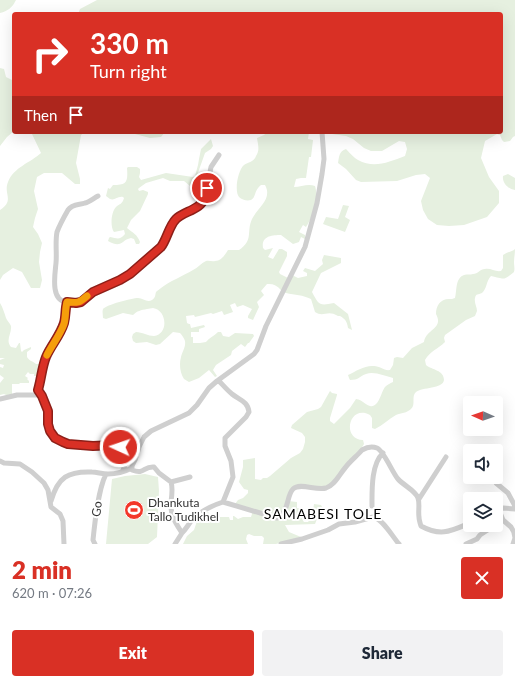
<!DOCTYPE html>
<meta charset="utf-8">
<style>
body{margin:0;font-family:Lato,sans-serif;background:#f2f2f3;color:#1f2937;height:100vh;display:flex;flex-direction:column;font-size:15px;white-space:nowrap}
*{box-sizing:border-box;margin:0}
p{font-size:13px;color:#747a83}
.icon{flex:none;width:22px;height:22px;fill:none;stroke:currentColor;stroke-width:2;stroke-linecap:round;stroke-linejoin:round}
.map{position:relative;height:544px;overflow:hidden}
.side{display:flex;flex-direction:column;background:#fff;flex:1}
.side>*{flex:none}
.hud{position:absolute;left:12px;top:12px;width:491px;height:122px;border-radius:4px;box-shadow:0 4px 16px #0002;background:#d93025;color:#fff;overflow:hidden}
.needle{width:26px;rotate:272deg}
.fabs{position:absolute;left:463px;top:396px;display:grid;gap:8px}
.fabs a{display:grid;place-items:center;width:40px;height:40px;border-radius:4px;background:#fff;box-shadow:0 4px 16px #0002;font-size:20px}
.pin{position:absolute;display:grid;place-items:center;width:34px;height:34px;color:#fff;margin:-17px;border:2px solid #fff;border-radius:50%;box-shadow:0 1px 4px #0007}
.me{position:absolute;width:44px;margin:-22px;rotate:273deg;stroke-linejoin:round;filter:drop-shadow(0 0 3px #0008)}
.turn{display:flex;align-items:center;gap:14px;height:84px;padding:0 12px;font-size:18px}
.turn .icon{width:52px;height:52px;stroke-width:2.5}
.turn b{display:block;font-size:28px;line-height:34px}
.then{display:flex;align-items:center;height:38px;padding:0 12px;background:#0003;gap:8px;font-size:15px}
.round{display:grid;place-items:center;flex:none;width:42px;height:42px;border-radius:4px;background:#f2f2f3}
.overview{display:flex;align-items:center;justify-content:space-between;height:68px;padding:0 12px}
h1{font-size:24px;font-weight:800;line-height:30px;color:#d93025}
.cta{display:flex;gap:8px;margin-top:auto;padding:8px 12px}
.cta a{flex:1;height:46px;border-radius:4px;background:#d93025;color:#fff;font-size:16px;font-weight:800;line-height:46px;text-align:center}
.cta a+a{background:#f2f2f3;color:#1f2937}
.map>svg:first-child{display:block}
.green{fill:#e6f0e0}
.lines{fill:none;stroke-linecap:round;stroke-linejoin:round}
.minor{stroke:#cfcfcf;stroke-width:5}
.route-casing{stroke:#8d1f18;stroke-width:10}
.route{stroke:#d93025;stroke-width:7}
.slow{stroke:#f59e0b;stroke-width:7}
.labels{text-anchor:middle;stroke-width:4;stroke-linejoin:round;paint-order:stroke}
.poi-label{font-size:12px;fill:#323232;stroke:#fff;text-anchor:start}
.street-label{font-size:12px;fill:#323232;stroke:#fff}
.quarter-label{font-size:14px;letter-spacing:1px;fill:#000;stroke:#fff}
</style>
<div class="map">
<svg width="515" height="544" viewBox="0 0 515 544">
<rect width="100%" height="100%" fill="#fff"/>
<!-- green -->
<path class="green" d="M0 0H16C12 8 8 11 0 13Z
M97 0H515V136L513 137 510 141 504 142 502 140 500 135 497 134 485 141 481 158 489 177 499 191V203L487 217 464 225 449 226 437 225 428 219 423 210 421 201 430 178 425 174 416 175 397 181 361 182 356 180 346 169 338 163C339 157 339 151 346 149 350 153 354 158 358 160 374 169 389 162 405 156L407 149 405 142 399 141 382 151H371L364 148 353 139 346 136 332 134 331 132H501V14H78L80 9Z
M0 68 4 69 6 77 14 81V131L7 137 0 146Z
M28 132H85L81 135 76 163 80 179V184H75L62 173H44L37 177 34 191 38 209 35 218 33 227 38 234 42 243 40 252 39 262 42 280 40 288H31L22 272 13 268 3 275 0 280V210C15 200 3 194 8 182 14 167 30 163 41 153L32 134Z
M133 132H165L161 137 150 138 135 134Z
M267 132H309L308 139 313 140 311 157H309L306 178H301L296 179 294 187C301 187 308 183 315 186 319 198 313 217 306 227L303 225 299 232 305 235V239L301 237 299 242 293 244 281 235C272 235 261 236 263 248L265 250 273 248 268 257 273 259 279 249H282L287 252V256L279 272 280 274 288 278 292 275 298 278 307 276V273L303 271 305 268 315 271 323 264 322 260 324 255 341 258V263L321 273 312 292C319 305 319 306 334 303L348 314 352 330 348 328C347 321 345 319 340 316H338C327 309 324 318 315 312L311 299C303 295 295 295 286 293 279 291 279 283 267 284L261 291 264 295 257 302 259 307 253 320 248 318V316L252 309 243 305 237 307 235 303 230 305 233 312 224 315 222 311 213 314 211 313 195 317 194 315 186 316 187 323 189 324H190L191 328 204 325 205 327 199 329V332H191V337H193V343H200L206 342C209 338 214 336 218 332H221L223 336 229 337 235 333 253 334 254 336 249 343H248L245 347 241 344 232 351 231 355 216 365 213 370 217 376 215 377 209 370 199 378 189 382 184 379C180 373 179 364 181 357 182 352 186 347 185 341 184 338 182 335 180 333L173 332 160 344 156 345 147 342 136 343 133 341 132 337 133 334 136 332C142 332 148 336 154 336 169 334 167 310 153 308 151 308 149 309 147 309 141 310 137 311 133 315L123 313 106 319 103 318C103 315 102 312 103 309 106 305 132 298 138 298 143 298 147 303 152 300 156 297 155 295 156 292 157 291 161 288 161 288 170 281 183 276 193 270 198 268 201 263 206 261 209 260 212 262 215 261 221 261 225 255 228 250H239C254 240 246 232 252 219 257 208 273 199 265 185H261C254 190 256 198 251 200 247 201 242 200 239 197 234 191 238 170 244 165 248 162 254 162 256 156 260 150 258 145 257 138L264 135Z
M211 139 213 146 211 149 205 153 194 184 190 186 184 181H170L163 178 146 183 139 188 138 189 139 191 143 190 148 192V194L140 211 131 220 127 228C133 233 137 234 140 242L139 244H136L134 239 131 238C121 240 122 249 108 241L109 238 110 237C117 238 119 241 125 234L124 230 114 232C110 227 111 212 116 207 120 203 122 205 124 198L123 197C117 196 115 201 110 199L106 196 108 188 110 189 113 185C127 185 128 182 127 168L128 167H137L140 169V173L139 177 141 180 166 173 193 177 195 176 198 165 199 159 201 149Z
M508 174 515 178V190C508 189 502 183 503 176Z
M343 205 349 206 345 217 350 220 345 232 323 224 326 217 338 219Z
M515 249C515 254 514 258 514 262 514 266 515 268 514 272 503 281 505 279 491 276 486 281 487 289 482 293 478 295 476 293 475 298 474 303 477 307 477 311L475 316 466 320 445 335 444 338 445 342C438 349 430 351 425 360L426 365C432 370 444 370 444 380 443 389 422 387 416 392 411 396 416 405 411 409 407 413 401 413 396 415 389 419 383 425 375 429L372 428V418L370 415C349 404 341 439 363 440L364 444 361 449 337 482 324 488 294 486 288 501 297 502V508L303 509C301 516 299 514 304 522H308L312 517 314 504 321 505 322 507V513L317 519 315 524 285 525 289 532 301 537 276 544H263L264 538 262 536H254L249 534 247 535 246 539 248 544H183L187 536 194 530 197 521 202 519 200 516 201 515 203 520 207 518 206 514 208 512 212 517 213 516 216 520 220 517H229L230 520H233V516H234L238 519 243 517H251L252 514 251 510 235 504 238 500 243 498 248 493V490L244 489 239 482 243 467V460L255 458V479L261 480 263 478H267L270 476 291 458 300 453 303 449 305 442V437L302 433 291 428 292 425 307 412 318 409 321 407 326 398 330 391 332 393 337 394V395L330 418V421L334 424 350 408 356 399C363 400 364 404 370 406 379 408 381 392 385 387 387 385 390 383 393 382V378C385 376 374 371 366 374 358 377 359 380 350 380L349 378 348 375C356 371 365 365 374 366 380 366 384 371 390 370L393 365 394 358 397 357 403 358 412 348 424 342C426 329 444 329 436 314 436 306 440 299 449 299 451 299 453 299 455 298 457 291 455 278 464 275 467 274 470 275 473 274 478 274 480 269 485 269 491 268 495 272 501 271L503 268V255C507 252 512 252 515 249Z
M0 303C3 308 4 312 6 318 7 321 10 323 11 326 12 334 5 340 11 347L16 348 19 343H20L21 351 22 352 24 350 31 347V349L27 352V357C29 361 33 361 36 364H40L36 376H34V374H30L28 372 25 376 28 378 27 379 29 381V383H20L19 384H12V394L8 396 4 394 0 395V383L4 378 0 375V367L3 368 4 365 0 364V360L5 358H0Z
M145 474 158 477 159 491 157 537 148 544H106L112 479 125 476Z"/>
<g class="lines">
<!-- minor -->
<path class="minor" d="M67 302C50 301 55 274 56 263 57 253 55 242 57 232 60 224 64 217 68 210 72 204 79 205 85 203 89 202 94 198 98 196
M219 381C223 385 227 390 232 394 239 400 248 401 249 412L246 417 225 438V446L231 461 233 477 223 502 277 518C290 511 286 496 293 489 300 482 316 491 326 488 335 485 339 475 345 468 350 461 357 456 362 450 367 447 372 446 377 448 384 451 392 472 398 479 403 485 416 491 418 498 420 504 418 511 419 517 419 520 420 523 421 526 441 537 451 531 470 523
M38 391C43 396 46 403 47 410 50 421 45 430 56 438 66 445 81 445 92 446 99 446 107 444 114 445 117 445 120 447 122 449 129 456 126 464 122 472
M0 399 17 395H37C41 383 42 368 47 356 52 345 61 335 64 323 66 316 65 309 67 302L77 303 81 301 93 292 120 280 130 274 161 247C167 239 168 228 174 221 183 210 198 210 205 198L211 167 219 155
M467 448 473 451
M0 461 4 463 20 464 32 472 44 483 48 490 51 507 60 514 63 521 64 544
M496 477V483L508 493 515 506
M171 482 190 477
M419 499 446 457
M51 501C58 477 68 471 92 472 97 472 102 474 108 474 116 474 124 472 132 468
M372 506C372 491 371 464 383 453
M498 508 503 520
M496 509 503 508 515 509
M182 533C186 529 188 525 192 520 200 511 211 506 223 502
M95 544 93 540C95 521 98 490 106 474
M175 544 182 533C175 522 170 515 171 502 172 495 173 488 171 482L159 473 154 467C143 466 145 475 132 470V466L135 460 139 447 144 437 151 431 189 413 197 405 209 388 217 381 254 354 257 350 266 326 305 247 317 203 322 174 324 159 322 132
M281 544 302 539 328 530 339 524 355 522 373 517C383 519 392 536 399 544
M466 544 477 539 480 535 503 520 511 527 515 534
M513 544 515 538 514 533"/>
</g>
<g class="lines">
<!-- route casing -->
<g class="route-casing">
<path id="route" d="M120 447 114 445 93 446 68 444 63 442 55 438 50 431 48 424V411L42 396 38 390C41 380 42 367 46 357 51 345 60 336 64 323 66 316 65 309 67 302L76 303 81 302 93 292 120 280 130 274 161 247C167 239 169 226 176 219 184 211 201 210 205 197 206 195 206 191 207 188"/>
</g>
<!-- route -->
<use href="#route" class="route"/>
<!-- slow -->
<path class="slow" d="M47 355C52 345 60 335 64 324 66 317 65 309 67 302 78 303 79 303 87 296"/>
</g>
<!-- icons -->
<defs>
<g id="stadium-disc" transform="scale(1)"><circle r="9.5" fill="#f3372a" stroke="#fff"/><path d="M0-5a6.5 5 0 1 0 0 10a6.5 5 0 1 0 0-10ZM-3.5-1.8h7v3.6h-7Z" fill="#fff"/></g>
</defs>
<g fill-rule="evenodd">
<use href="#stadium-disc" x="134" y="510"/>
</g>
<g class="labels">
<!-- poi labels -->
<g class="poi-label">
<text x="148" y="507">Dhankuta<tspan x="148" dy="14">Tallo Tudikhel</tspan></text>
</g>
<!-- street labels -->
<g class="street-label">
<text transform="translate(97 509) rotate(-82)" y="4">Go</text>
</g>
<!-- quarter labels -->
<g class="quarter-label">
<text x="323" y="519">SAMABESI TOLE</text>
</g>
</g>
</svg>
<div class="fabs">
<a><svg class="needle" viewBox="-14 -14 28 28"><path d="M0-13l5 13h-10z" fill="#e53935"/><path d="M0 13l5-13h-10z" fill="#747a83"/></svg></a>
<a><svg class="icon" aria-label="sound" viewBox="0 0 24 24"><path d="M4 9h4l5-4v14l-5-4H4zM17 9q2 3 0 6"/></svg></a>
<a><svg class="icon" aria-label="layers" viewBox="0 0 24 24"><path d="M12 4l9 5-9 5-9-5zM3 14l9 5 9-5"/></svg></a>
</div>
<div class="pin" style="left:207px;top:188px;background:#d93025"><svg class="icon" aria-label="arrive" viewBox="0 0 24 24"><path d="M6 21V4h12l-3 4 3 4H6"/></svg></div>
<svg class="me" style="left:120px;top:447px" viewBox="-20 -20 40 40"><circle r="17" fill="#d93025" stroke="#fff" stroke-width="3"/><path d="M0-11L8 9 0 5-8 9z" fill="#fff"/></svg>
<div class="hud">
<div class="turn"><svg class="icon" aria-label="right" viewBox="0 0 24 24"><path d="M7 20v-9h11M14 6l5 5-5 5"/></svg><div><b>330 m</b>Turn right</div></div>
<div class="then">Then<svg class="icon" aria-label="arrive" viewBox="0 0 24 24"><path d="M6 21V4h12l-3 4 3 4H6"/></svg></div>
</div>
</div>
<section class="side">
<div class="overview"><div><h1>2 min</h1><p>620 m · 07:26</p></div><a class="round" style="background:#d93025;color:#fff"><svg class="icon" aria-label="close" viewBox="0 0 24 24"><path d="M6 6l12 12M18 6L6 18"/></svg></a></div>
<div class="cta"><a>Exit</a><a>Share</a></div>
</section>
